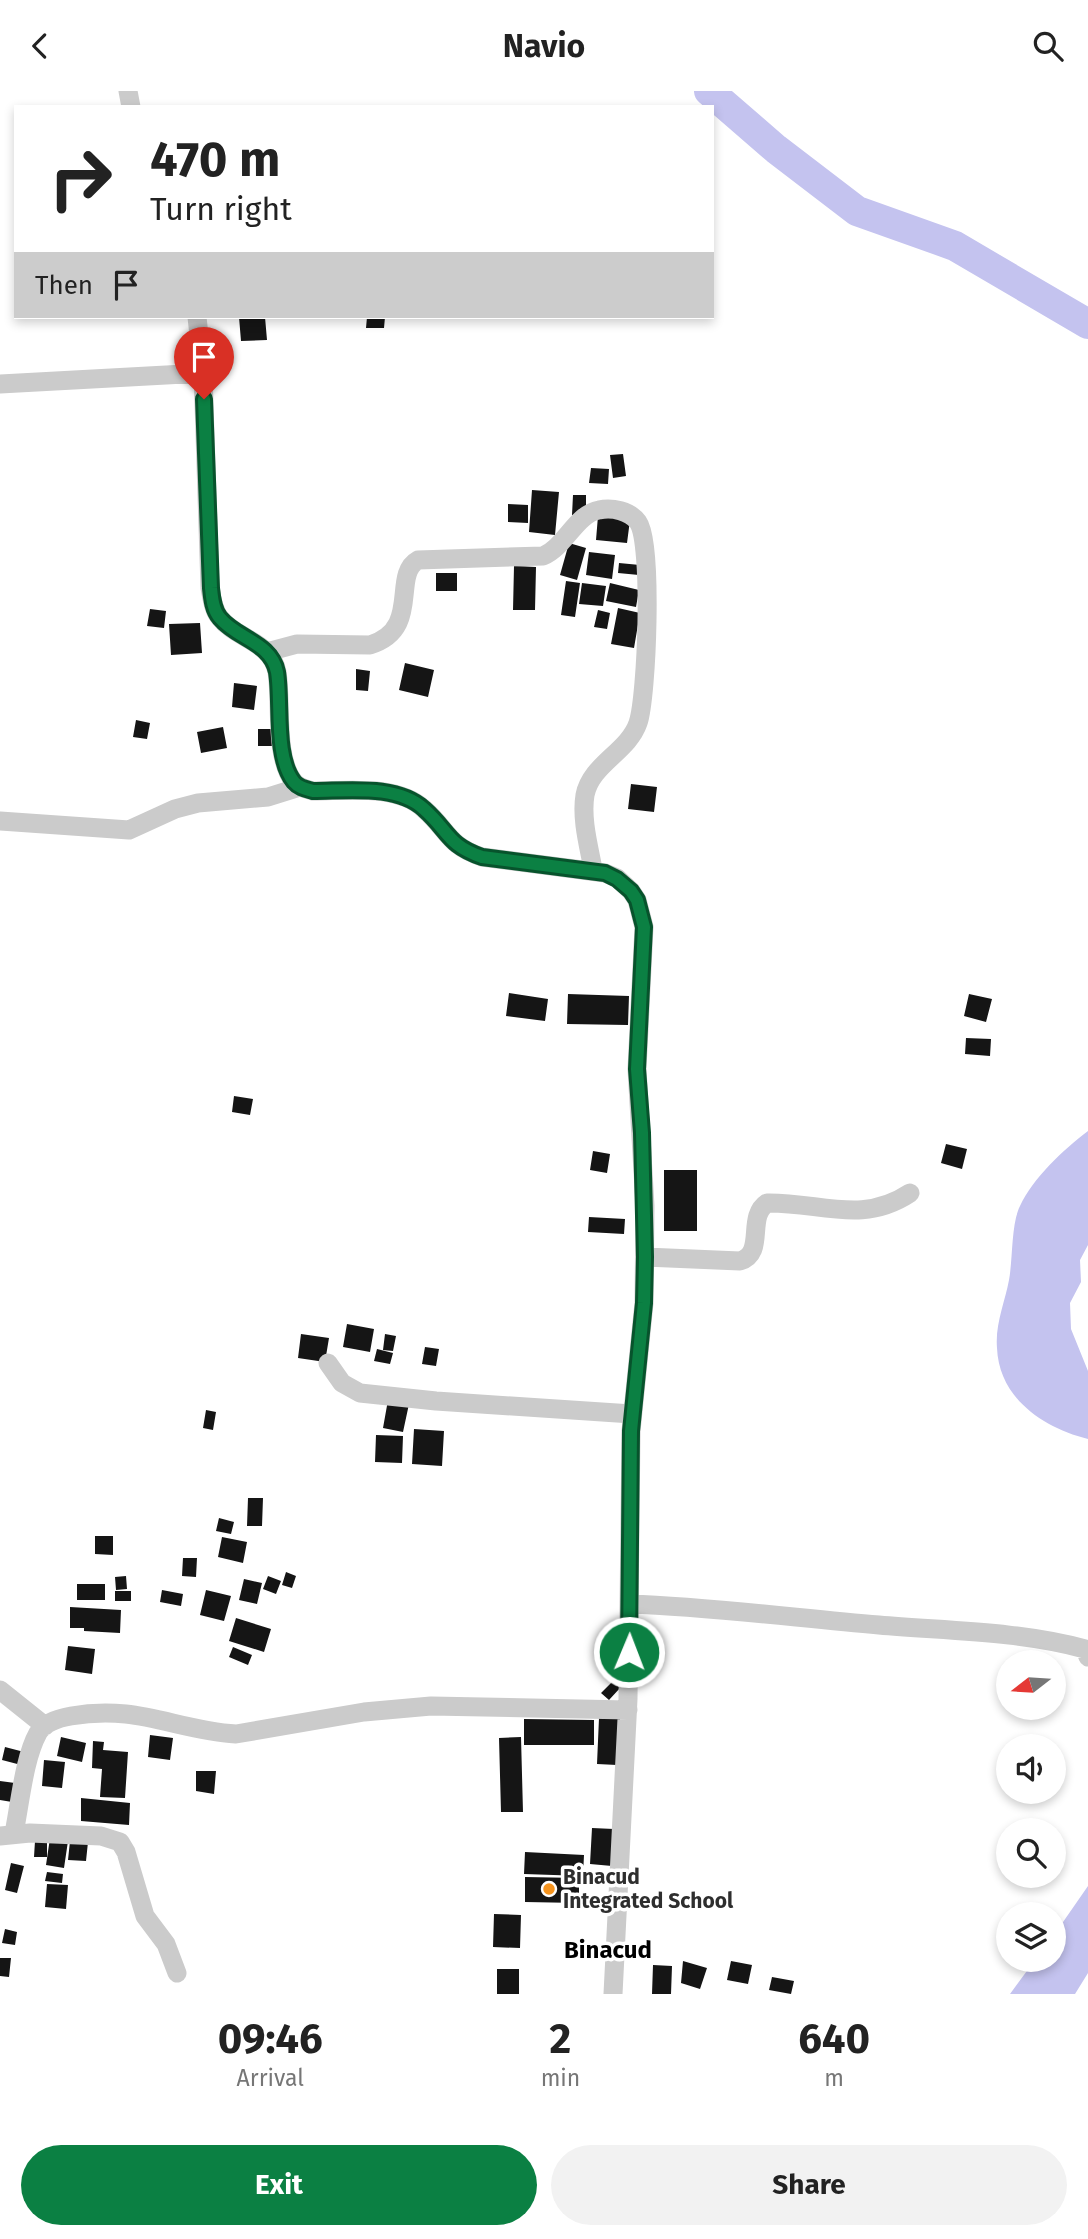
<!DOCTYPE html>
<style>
body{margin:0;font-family:"Fira Sans",sans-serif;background:#f2f2f2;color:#222;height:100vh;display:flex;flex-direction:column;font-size:26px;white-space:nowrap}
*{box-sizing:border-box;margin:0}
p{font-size:23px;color:#767676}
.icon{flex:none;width:38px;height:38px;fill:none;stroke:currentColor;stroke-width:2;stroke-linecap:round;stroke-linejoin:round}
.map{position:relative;height:1903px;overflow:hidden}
.sheet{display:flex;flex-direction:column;background:#fff;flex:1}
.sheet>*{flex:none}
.guide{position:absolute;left:14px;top:14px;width:700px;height:214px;border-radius:0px;box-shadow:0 4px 10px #0003;background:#fff;color:#222;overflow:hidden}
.needle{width:46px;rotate:253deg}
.controls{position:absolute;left:996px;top:1559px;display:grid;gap:14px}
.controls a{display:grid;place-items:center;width:70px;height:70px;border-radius:50%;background:#fff;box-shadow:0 4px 10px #0003;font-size:35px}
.pin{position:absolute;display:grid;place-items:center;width:60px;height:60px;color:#fff;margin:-72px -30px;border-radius:50% 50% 50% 0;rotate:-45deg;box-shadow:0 0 7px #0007}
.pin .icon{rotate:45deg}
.me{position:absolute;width:77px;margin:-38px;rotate:1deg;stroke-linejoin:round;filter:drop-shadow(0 0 5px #0008)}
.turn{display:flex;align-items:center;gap:24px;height:147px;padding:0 21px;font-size:32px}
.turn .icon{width:91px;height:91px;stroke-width:2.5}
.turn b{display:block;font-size:49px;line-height:60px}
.then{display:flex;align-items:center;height:66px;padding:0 21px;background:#0003;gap:14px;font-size:26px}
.eta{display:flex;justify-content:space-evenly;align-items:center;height:119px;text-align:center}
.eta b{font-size:42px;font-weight:700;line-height:49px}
.action{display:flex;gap:14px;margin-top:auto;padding:14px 21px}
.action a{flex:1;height:80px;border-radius:42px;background:#0b8043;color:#fff;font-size:28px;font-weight:700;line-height:80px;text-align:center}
.action a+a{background:#f2f2f2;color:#222}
header{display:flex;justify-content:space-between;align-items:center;height:91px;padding:0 21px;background:#fff;font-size:32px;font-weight:700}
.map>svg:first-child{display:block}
.water{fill:#c4c3ef}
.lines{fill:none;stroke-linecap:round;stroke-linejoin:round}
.river{stroke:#c4c3ef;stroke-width:30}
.building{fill:#151515}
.minor{stroke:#cbcbcb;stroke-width:19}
.route-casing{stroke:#07532c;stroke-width:18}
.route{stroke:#0b8043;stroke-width:12}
.poi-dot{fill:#f6941e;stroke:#fff;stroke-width:2.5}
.labels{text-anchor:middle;stroke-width:7;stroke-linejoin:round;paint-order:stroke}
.poi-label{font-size:21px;font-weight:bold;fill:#2e2e2e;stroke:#fff;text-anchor:start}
.quarter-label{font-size:24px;font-weight:bold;fill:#000;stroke:#fff}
</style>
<header><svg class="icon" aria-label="back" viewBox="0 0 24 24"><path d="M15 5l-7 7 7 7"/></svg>Navio<svg class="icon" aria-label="search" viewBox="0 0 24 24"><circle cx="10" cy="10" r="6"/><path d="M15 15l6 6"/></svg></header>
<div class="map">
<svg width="1088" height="1903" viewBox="0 0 1088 1903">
<rect width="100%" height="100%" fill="#fff"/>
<!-- water -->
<path class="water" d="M1088 1040V1154L1080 1169 1081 1191 1070 1212 1071 1238 1088 1280V1348C1043 1337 999 1307 997 1257 995 1233 1005 1211 1009 1189 1013 1167 1011 1133 1020 1115 1033 1087 1064 1058 1088 1040Z
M1088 1795V1882L1075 1903H1010L1035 1869H1054V1844Z"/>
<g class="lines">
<!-- river -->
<path class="river" d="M709 0 776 58 857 120 955 155 1088 233"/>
</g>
<!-- building -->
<path class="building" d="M239 226H265L267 249 241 250Z
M367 226H385L384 237H366Z
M623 363 626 385 613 387 610 364Z
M591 377 609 378 608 393 589 392Z
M532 399 559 401 555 444 529 441Z
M573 404H586V423L572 424Z
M508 413 528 414V432L508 431Z
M598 425 630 429 627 452 596 449Z
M569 452 586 457 577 489 560 484Z
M589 461 615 464 612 488 586 484Z
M619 472 640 474 639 484 618 482Z
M514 475 536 476 535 519H513Z
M436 482H457V500H436Z
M566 490 580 492 575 526 561 524Z
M582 492 606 495 603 515 579 513Z
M610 492 639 499 636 516 606 510Z
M618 517 640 522 634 557 611 553Z
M150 518 166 520 164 537 147 535Z
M598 519 610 522 607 538 594 536Z
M200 532 202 562 171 564 169 533Z
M405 572 434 579 428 606 399 599Z
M356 578 370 580 368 600 356 599Z
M234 592 257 595 254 619 232 616Z
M136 629 150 632 147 648 133 646Z
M223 636 227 657 201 662 197 641Z
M258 638H277L278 655H258Z
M631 693 657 696 654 721 628 718Z
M509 902 548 908 545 930 506 925Z
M568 903 629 905 628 934 567 933Z
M969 903 992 908 986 931 964 925Z
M966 947 991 948 990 965 965 963Z
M234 1005 253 1008 250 1024 232 1021Z
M946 1053 967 1058 962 1078 941 1072Z
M593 1060 610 1063 607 1082 590 1079Z
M664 1079H697V1140H664Z
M589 1126 625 1128 624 1143 588 1141Z
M347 1233 374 1238 370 1261 343 1256Z
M301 1243 329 1247 325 1271 298 1267Z
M385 1243 396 1245 393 1260 383 1259Z
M425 1256 439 1258 436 1275 422 1273Z
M377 1258 393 1262 390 1273 374 1270Z
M388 1309 409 1313 403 1341 383 1337Z
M206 1319 216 1321 213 1339 203 1337Z
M414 1338 444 1340 442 1375 412 1373Z
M376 1344 403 1345 402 1372 375 1371Z
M248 1407H263L262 1435H247Z
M219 1427 234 1431 231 1443 216 1440Z
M95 1445H113V1464L95 1463Z
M222 1446 247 1451 243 1472 218 1466Z
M183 1467H197L196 1486 182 1485Z
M286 1481 296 1485 292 1497 282 1494Z
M126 1485 127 1498 116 1499 115 1486Z
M268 1485 281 1490 276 1503 263 1498Z
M244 1488 262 1492 257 1513 239 1509Z
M77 1493H105V1509H77Z
M162 1499 183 1503 181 1515 160 1511Z
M206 1499 231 1505 224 1530 200 1524Z
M115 1500H131V1510H115Z
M70 1516 121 1519 120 1542 84 1540V1537H70Z
M236 1527 271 1538 264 1561 229 1550Z
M68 1555 95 1558 92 1583 65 1579Z
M233 1556 252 1564 248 1574 229 1566Z
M613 1590 620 1597 609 1609 601 1602Z
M599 1627 620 1628 617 1674 597 1673Z
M524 1628 594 1629V1654H524Z
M150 1644 173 1647 170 1669 148 1666Z
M61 1646 86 1652 82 1671 57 1665Z
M521 1646 523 1721H501L499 1647Z
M93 1650 104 1651 103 1659 128 1661 125 1707 100 1706 102 1678 92 1677Z
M5 1656 28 1662 25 1675 2 1669Z
M44 1669 65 1671 62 1697 42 1695Z
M196 1680H216L214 1703 196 1700Z
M0 1690 15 1692 12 1711 0 1709Z
M81 1707 130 1712 129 1734 81 1730Z
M592 1737 614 1738 612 1775 590 1773Z
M50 1747 68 1750 64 1777 46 1774Z
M35 1750H47V1766H34Z
M70 1750 88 1751 86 1770 68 1769Z
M525 1761 584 1764 583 1785 524 1783Z
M11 1772 24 1775 17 1802 5 1799Z
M47 1781 63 1783 62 1792 45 1790Z
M525 1786 579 1787V1812L525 1811Z
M47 1793 68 1794 66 1818 45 1816Z
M494 1823 521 1824 520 1857 493 1856Z
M5 1838 17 1841 15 1854 2 1852Z
M0 1867H11L9 1886 0 1885Z
M683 1870 707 1877 700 1898 681 1892Z
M731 1870 752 1874 748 1893 727 1889Z
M653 1874 672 1875 671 1903H652Z
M497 1878H519V1903H497Z
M772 1886 794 1890 791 1903 769 1899Z"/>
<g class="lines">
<!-- minor -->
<path class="minor" d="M128 0 131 16
M197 226 203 282 210 497C212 507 213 519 220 527 236 548 271 550 277 581 282 612 274 666 294 691 299 697 306 698 313 700 348 700 397 693 424 718 449 740 447 754 482 766L605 782 617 787 631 800 637 809 644 836 637 978 645 1115 644 1212 631 1340 628 1608 613 1903
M0 293 203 282
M267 561 297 553 370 554C422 538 391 484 418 469L543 465C565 456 576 423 599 419 612 416 630 420 638 431 653 452 647 606 638 632 628 661 591 673 585 704 581 728 589 756 593 778
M0 730 129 739 175 718 198 712 268 706 300 696
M645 1166 740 1170C766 1162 746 1126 767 1112 820 1111 862 1134 910 1102
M328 1272 342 1292 360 1302 436 1310 632 1323
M630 1513C714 1516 796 1527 879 1534 947 1540 1019 1540 1085 1558L1088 1566
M0 1599 45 1635
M14 1742C20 1713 24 1667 38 1642 45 1631 59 1627 71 1625 137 1613 175 1639 236 1643L364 1621 431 1615 628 1619
M0 1745 30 1742 101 1745 120 1751 126 1761 145 1825 166 1853 177 1882"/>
</g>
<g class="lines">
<!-- route casing -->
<g class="route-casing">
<path id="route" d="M204 308 211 497C212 507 213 519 220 527 237 548 271 551 277 581 282 611 274 666 294 691 299 697 306 698 313 700 348 700 397 693 424 718 449 740 447 754 482 766L605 782 617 788 631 800 637 809 644 836 637 978 642 1042 645 1166 644 1212 631 1340 629 1561"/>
</g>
<!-- route -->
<use href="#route" class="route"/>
</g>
<!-- markers -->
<circle class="poi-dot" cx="549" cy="1798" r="7"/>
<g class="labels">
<!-- poi labels -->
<g class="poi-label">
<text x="563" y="1793">Binacud<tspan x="563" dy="24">Integrated School</tspan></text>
</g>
<!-- quarter labels -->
<g class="quarter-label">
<text x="608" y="1867">Binacud</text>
</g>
</g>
</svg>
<div class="controls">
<a><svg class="needle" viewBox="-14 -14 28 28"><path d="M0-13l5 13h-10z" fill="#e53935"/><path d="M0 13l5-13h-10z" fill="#767676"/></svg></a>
<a><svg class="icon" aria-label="sound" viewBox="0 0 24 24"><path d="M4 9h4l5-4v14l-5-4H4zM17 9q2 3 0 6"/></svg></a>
<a><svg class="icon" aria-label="search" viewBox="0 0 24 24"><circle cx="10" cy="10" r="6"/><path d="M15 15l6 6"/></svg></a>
<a><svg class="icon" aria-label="layers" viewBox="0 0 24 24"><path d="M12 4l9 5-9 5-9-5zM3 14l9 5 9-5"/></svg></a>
</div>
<div class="pin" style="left:204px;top:308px;background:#d93025"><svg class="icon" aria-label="arrive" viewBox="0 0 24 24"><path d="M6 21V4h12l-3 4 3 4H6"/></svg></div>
<svg class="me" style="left:629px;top:1561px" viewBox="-20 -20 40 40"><circle r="17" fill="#0b8043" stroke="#fff" stroke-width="3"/><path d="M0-11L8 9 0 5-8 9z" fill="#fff"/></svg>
<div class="guide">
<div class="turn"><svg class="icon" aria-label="right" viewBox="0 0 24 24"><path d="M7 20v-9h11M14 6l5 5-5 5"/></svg><div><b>470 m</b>Turn right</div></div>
<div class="then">Then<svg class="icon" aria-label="arrive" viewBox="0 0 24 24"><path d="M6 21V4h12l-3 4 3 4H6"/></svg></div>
</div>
</div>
<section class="sheet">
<div class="eta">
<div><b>09:46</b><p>Arrival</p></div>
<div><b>2</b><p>min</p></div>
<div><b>640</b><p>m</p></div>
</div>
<div class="action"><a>Exit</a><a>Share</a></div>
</section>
